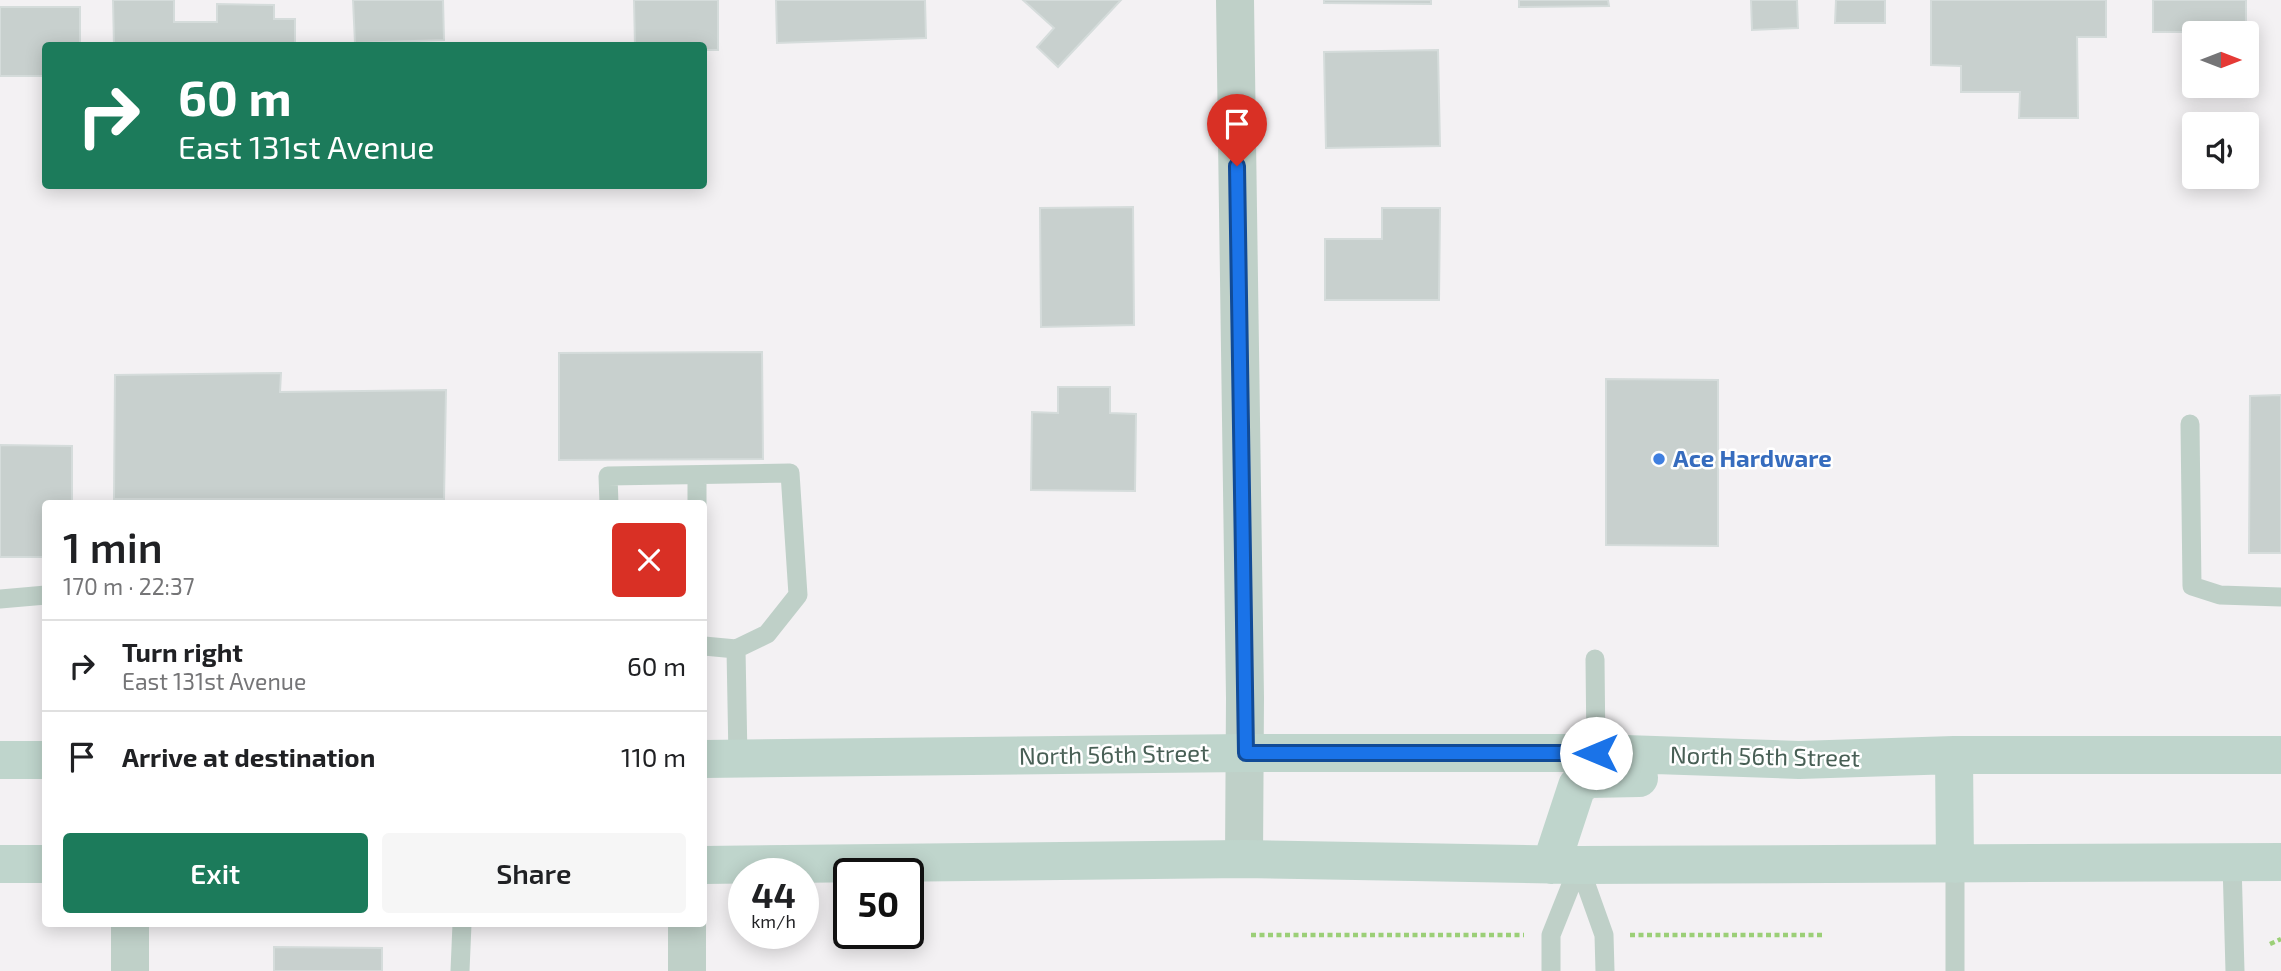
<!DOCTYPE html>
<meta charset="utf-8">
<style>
body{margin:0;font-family:"Exo 2",sans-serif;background:#f6f6f6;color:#202124;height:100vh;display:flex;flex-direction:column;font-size:26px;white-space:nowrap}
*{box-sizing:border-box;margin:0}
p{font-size:23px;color:#757577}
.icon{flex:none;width:38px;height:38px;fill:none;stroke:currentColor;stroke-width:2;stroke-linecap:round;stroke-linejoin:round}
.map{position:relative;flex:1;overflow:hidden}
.details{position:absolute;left:42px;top:500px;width:665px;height:427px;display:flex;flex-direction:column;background:#fff;border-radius:7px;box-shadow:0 4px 18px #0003}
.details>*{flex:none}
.banner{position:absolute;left:42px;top:42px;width:665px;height:147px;border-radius:7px;box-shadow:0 4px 18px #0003;background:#1c7b5b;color:#fff;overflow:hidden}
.needle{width:46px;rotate:90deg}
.tools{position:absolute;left:2182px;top:21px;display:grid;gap:14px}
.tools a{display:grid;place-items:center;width:77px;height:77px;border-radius:7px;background:#fff;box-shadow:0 4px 18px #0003;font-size:35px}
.speed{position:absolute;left:728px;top:858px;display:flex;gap:14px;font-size:35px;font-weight:700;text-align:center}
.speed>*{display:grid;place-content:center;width:91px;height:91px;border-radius:50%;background:#fff;box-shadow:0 4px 18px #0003;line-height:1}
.speed small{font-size:18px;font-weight:400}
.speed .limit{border:4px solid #111;border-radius:10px;background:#fff;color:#111}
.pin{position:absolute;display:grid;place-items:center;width:60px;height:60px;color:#fff;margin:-72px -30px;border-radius:50% 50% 50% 0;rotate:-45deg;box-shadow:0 0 7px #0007}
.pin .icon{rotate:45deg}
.me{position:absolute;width:77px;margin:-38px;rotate:270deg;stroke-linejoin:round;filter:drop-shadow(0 0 5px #0008)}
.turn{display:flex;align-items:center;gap:24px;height:147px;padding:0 21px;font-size:32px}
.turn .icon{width:91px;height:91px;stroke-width:2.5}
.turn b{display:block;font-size:49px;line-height:60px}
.round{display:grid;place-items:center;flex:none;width:74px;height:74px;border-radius:7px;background:#f6f6f6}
.headline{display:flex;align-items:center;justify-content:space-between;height:119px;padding:0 21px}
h1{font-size:42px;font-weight:600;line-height:52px}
.cta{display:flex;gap:14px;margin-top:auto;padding:14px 21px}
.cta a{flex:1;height:80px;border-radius:7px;background:#1c7b5b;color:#fff;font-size:28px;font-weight:600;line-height:80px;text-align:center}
.cta a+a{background:#f6f6f6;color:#202124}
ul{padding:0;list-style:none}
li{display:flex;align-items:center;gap:21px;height:91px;padding:0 21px;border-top:2px solid #e0e0e0}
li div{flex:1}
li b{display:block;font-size:26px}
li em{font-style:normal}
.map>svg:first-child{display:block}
.building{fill:#c8d0ce;stroke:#d5dcdb;stroke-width:2}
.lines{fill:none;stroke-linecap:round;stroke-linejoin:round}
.path{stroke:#9bcf77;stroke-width:4.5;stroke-dasharray:5 3.5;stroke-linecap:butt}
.service{stroke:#bfd0c8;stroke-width:19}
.minor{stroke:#bfd0c8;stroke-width:38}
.secondary{stroke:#bfd5cc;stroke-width:38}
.route-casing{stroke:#114b97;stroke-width:18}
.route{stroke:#1a73e8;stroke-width:12}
.shop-dot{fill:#3f7fe0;stroke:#fff;stroke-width:2.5}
.labels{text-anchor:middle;stroke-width:5;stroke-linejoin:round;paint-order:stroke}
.shop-label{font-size:24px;font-weight:bold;fill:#366cbe;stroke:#fff;text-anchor:start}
.street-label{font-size:24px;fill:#485f55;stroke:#fff}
</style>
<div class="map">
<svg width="2281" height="971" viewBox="0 0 2281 971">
<rect width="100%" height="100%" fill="#f3f1f3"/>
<!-- building -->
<path class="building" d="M113 0H174V22H217V4L274 5V19H295V46H114Z
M353 0H443L444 40 355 43Z
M634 0H718V50H704V46H635Z
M776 0H925L926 38 777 43Z
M1023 0H1121L1058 67 1037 47 1054 28Z
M1324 0H1431V4L1324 3Z
M1519 0H1608L1609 6 1519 7Z
M1751 0H1797L1798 28 1752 30Z
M1836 0H1885V23H1835Z
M1931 0H2106V37H2077L2078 118H2019L2020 92H1961V66L1931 65Z
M2153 0H2246V32H2153Z
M0 7H80V46H46V76H0Z
M1438 50 1440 146 1326 148 1324 52Z
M1133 207 1134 325 1041 327 1040 208Z
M1382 208H1440L1439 300H1325V239H1382Z
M762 352 763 459 559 460V353Z
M281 373 280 392 446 390 444 499H114L115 375Z
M1606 379 1718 380V546L1606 545Z
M1058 387H1110V413L1136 414 1135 491 1031 490 1032 412 1058 413Z
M2281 395V553H2249L2250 396Z
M0 445 72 446V504H46V557H0Z
M274 947 382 948V971H274Z"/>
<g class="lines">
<!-- path -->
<path class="path" d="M1251 935H1524
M1630 935H1822
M2270 944 2281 939"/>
<!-- service -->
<path class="service" d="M2190 424 2192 586 2220 595 2281 597
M697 476V504
M609 504 608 476 790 473 798 595 767 634 736 649 738 759
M0 599 46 595
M704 646 736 649
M1595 659 1596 753
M2232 863 2235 971
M1955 864V971
M1579 865 1604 935 1605 971
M460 971 462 924
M1551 971V935L1579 865"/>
<!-- minor -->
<path class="minor" d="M1235 0 1245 698 1244 859
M130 924V971
M687 971V924"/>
<!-- secondary -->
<path class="secondary" d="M1954 755 1955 864
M704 759 1246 753H1596L1799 760 1954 755H2281
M0 760H46
M0 864H46
M704 865 1244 859 1579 865 2281 862
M1551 865 1577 786 1589 779 1639 778"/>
</g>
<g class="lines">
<!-- route casing -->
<g class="route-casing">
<path id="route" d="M1237 166 1246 753H1596"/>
</g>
<!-- route -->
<use href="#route" class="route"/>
</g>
<!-- markers -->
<circle class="shop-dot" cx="1659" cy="459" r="7"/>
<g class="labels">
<!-- shop labels -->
<g class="shop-label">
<text x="1673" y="467">Ace Hardware</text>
</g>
<!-- street labels -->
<g class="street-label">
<text transform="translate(1114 755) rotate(-1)" y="8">North 56th Street</text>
<text transform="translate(1765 757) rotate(1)" y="8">North 56th Street</text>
</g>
</g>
</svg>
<div class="tools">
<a><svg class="needle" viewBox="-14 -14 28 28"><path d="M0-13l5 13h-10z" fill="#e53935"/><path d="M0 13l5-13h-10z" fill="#757577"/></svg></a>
<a><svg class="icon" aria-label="sound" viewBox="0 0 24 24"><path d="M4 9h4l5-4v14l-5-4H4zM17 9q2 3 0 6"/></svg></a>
</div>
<div class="speed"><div>44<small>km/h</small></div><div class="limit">50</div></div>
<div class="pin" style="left:1237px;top:166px;background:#d93025"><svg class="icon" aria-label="arrive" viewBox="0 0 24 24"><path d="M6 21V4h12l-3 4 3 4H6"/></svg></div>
<svg class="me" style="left:1596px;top:753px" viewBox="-20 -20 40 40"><circle r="19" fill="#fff"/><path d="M0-13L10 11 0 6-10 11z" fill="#1a73e8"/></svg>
<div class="banner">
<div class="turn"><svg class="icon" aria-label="right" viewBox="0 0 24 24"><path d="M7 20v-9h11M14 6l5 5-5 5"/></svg><div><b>60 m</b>East 131st Avenue</div></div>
</div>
<section class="details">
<div class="headline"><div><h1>1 min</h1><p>170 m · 22:37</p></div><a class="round" style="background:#d93025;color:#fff"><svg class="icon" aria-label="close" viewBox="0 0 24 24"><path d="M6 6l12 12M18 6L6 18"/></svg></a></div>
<ul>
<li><svg class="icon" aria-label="right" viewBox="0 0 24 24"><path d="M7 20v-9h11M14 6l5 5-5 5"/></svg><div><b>Turn right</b><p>East 131st Avenue</p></div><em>60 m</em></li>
<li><svg class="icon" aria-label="arrive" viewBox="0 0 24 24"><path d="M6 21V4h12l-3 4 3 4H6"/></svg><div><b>Arrive at destination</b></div><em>110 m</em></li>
</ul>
<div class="cta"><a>Exit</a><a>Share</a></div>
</section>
</div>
